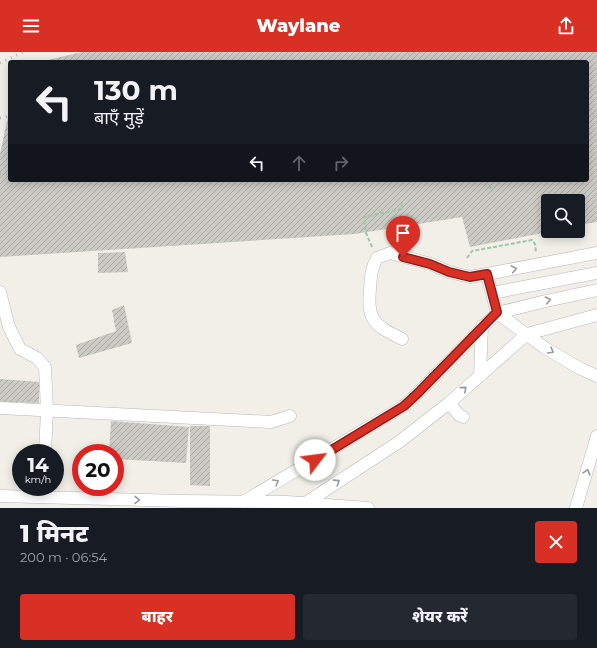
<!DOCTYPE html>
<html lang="hi">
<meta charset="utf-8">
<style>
body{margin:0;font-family:Montserrat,"Noto Sans Devanagari",sans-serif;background:#242831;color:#f1f3f6;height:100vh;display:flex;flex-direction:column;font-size:15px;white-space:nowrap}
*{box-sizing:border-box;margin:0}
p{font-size:13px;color:#9ea1a6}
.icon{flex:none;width:22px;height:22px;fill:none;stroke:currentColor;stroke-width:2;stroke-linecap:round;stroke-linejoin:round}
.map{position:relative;height:456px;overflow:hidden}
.drawer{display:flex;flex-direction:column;background:#171b24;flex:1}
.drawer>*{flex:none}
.hud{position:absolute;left:8px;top:8px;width:581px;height:122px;border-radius:4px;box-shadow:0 2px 10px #0003;background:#171b24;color:#f1f3f6;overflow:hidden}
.tools{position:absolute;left:541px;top:142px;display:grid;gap:8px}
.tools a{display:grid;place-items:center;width:44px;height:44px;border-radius:4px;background:#171b24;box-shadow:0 2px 10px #0003;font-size:20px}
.speed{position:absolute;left:12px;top:392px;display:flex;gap:8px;font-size:20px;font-weight:700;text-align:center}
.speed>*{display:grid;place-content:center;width:52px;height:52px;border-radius:50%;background:#171b24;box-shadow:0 2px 10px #0003;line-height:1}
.speed small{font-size:10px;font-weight:400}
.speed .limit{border:6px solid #d22;background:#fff;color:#111}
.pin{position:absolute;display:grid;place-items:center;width:34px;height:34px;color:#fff;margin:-41px -17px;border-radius:50% 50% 50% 0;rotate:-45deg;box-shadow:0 0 4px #0007}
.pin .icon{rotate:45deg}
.me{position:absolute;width:44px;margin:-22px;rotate:60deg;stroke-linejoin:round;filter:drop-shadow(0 0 3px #0008)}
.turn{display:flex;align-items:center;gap:14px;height:84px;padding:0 20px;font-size:18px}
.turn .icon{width:52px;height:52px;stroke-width:2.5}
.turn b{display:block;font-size:28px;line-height:34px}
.lanes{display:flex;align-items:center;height:38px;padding:0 20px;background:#0003;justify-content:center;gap:20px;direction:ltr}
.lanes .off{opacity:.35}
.round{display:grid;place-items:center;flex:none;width:42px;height:42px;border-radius:4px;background:#242831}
.summary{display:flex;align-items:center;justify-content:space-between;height:68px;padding:0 20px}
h1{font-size:24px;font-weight:800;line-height:30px}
.button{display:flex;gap:8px;margin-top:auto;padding:8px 20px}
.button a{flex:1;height:46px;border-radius:4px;background:#d93025;color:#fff;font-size:16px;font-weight:800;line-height:46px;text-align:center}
.button a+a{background:#242831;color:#f1f3f6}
header{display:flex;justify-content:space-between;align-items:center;height:52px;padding:0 20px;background:#d93025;color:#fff;font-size:18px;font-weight:800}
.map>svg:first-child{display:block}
.building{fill:url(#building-hatch)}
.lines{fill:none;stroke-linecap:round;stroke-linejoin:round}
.minor-casing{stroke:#b5b8bc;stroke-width:13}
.path{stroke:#9cc7a9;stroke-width:2;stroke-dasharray:4 2;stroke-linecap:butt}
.minor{stroke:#fff;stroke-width:12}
.rail{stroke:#b6b7b8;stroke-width:3;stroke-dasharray:1 5;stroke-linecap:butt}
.oneway{stroke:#979a9d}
.route-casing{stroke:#8d1f18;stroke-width:10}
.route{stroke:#d93025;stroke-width:7}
</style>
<header><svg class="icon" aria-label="menu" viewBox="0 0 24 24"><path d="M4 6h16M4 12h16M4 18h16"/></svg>Waylane<svg class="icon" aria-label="share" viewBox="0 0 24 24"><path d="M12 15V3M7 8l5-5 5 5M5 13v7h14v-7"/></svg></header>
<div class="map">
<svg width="597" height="456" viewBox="0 0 597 456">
<defs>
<pattern id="building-hatch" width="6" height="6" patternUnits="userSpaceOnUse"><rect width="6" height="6" fill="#cccac5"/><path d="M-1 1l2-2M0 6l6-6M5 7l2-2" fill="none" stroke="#a9a8a4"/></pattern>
</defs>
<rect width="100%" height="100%" fill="#f1efe8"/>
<!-- building -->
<path class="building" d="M82 0H597V170L578 173V149H548V180L470 195 462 165 355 182 0 205V102L9 59 10 128H587V10H39Z
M125 200 128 220 98 221V201Z
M124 253 132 291 79 306 76 293 116 279 112 258Z
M0 327 39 330V351L0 350Z
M111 369 189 375 186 411 115 407V401H109Z
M190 374H210V434L190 433Z"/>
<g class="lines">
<!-- minor casing -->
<g class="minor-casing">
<path id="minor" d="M597 201 487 222 497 261 545 296 581 317 597 324
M0 240 9 275 20 297 37 306 45 315 47 358 45 401
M492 241 597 221
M402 287C374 273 367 269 370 237 371 224 371 217 377 206L390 201 431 212 449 220 470 225 487 222
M480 324 482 274
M449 351 459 363 463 365
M0 356 271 370 290 364
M0 444 182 449 287 450 368 456
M243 450 404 354 418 341 497 261 546 249 597 238
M304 452 399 390 449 351 527 282 597 263
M576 456 597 384"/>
</g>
<!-- path -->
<path class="path" d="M369 0 370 4
M463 7 464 10
M490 133 491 140
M372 195 366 181 364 165 402 157 401 149
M467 206 472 199 532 188 535 192 536 200"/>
<!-- minor -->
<use href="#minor" class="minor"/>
<!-- rail -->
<path class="rail" d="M367 10 424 0
M0 11 23 0
M587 64 597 63
M0 66 10 64
M0 122H10"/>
</g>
<!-- one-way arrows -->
<defs><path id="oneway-chevron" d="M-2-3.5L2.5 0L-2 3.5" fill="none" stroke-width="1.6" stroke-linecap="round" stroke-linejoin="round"/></defs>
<g class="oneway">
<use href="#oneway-chevron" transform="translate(514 217) rotate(-11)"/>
<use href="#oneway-chevron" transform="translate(548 248) rotate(-12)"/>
<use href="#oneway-chevron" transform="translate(551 299) rotate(30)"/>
<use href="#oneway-chevron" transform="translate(464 337) rotate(-41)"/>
<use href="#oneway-chevron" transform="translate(587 420) rotate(-74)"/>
<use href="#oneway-chevron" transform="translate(276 430) rotate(-30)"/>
<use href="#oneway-chevron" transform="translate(337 430) rotate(-33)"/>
<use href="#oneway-chevron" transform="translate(137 448) rotate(2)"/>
</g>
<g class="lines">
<!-- route casing -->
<g class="route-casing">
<path id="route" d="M315 408 404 354 418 341 497 260 487 222 470 225 449 220 430 212 403 205"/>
</g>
<!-- route -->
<use href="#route" class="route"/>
</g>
</svg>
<div class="tools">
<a><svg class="icon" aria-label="search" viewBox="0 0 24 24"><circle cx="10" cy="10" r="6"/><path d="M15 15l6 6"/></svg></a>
</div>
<div class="speed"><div>14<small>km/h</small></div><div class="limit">20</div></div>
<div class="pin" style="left:403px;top:205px;background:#d93025"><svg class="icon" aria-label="arrive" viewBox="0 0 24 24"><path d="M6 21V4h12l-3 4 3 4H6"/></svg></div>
<svg class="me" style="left:315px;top:408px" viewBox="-20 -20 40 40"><circle r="19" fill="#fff"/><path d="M0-13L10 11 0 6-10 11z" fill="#d93025"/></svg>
<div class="hud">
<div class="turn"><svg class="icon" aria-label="left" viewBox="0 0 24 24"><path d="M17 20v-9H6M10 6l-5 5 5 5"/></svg><div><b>130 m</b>बाएँ मुड़ें</div></div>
<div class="lanes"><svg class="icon" aria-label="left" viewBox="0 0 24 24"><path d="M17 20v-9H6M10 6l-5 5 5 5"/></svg><svg class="icon off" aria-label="ahead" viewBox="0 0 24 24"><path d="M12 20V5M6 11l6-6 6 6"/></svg><svg class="icon off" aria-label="right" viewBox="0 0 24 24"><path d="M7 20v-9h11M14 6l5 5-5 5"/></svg></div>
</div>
</div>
<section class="drawer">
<div class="summary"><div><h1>1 मिनट</h1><p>200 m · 06:54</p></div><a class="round" style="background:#d93025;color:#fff"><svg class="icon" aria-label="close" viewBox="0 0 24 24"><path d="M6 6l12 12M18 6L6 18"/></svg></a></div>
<div class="button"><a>बाहर</a><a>शेयर करें</a></div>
</section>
